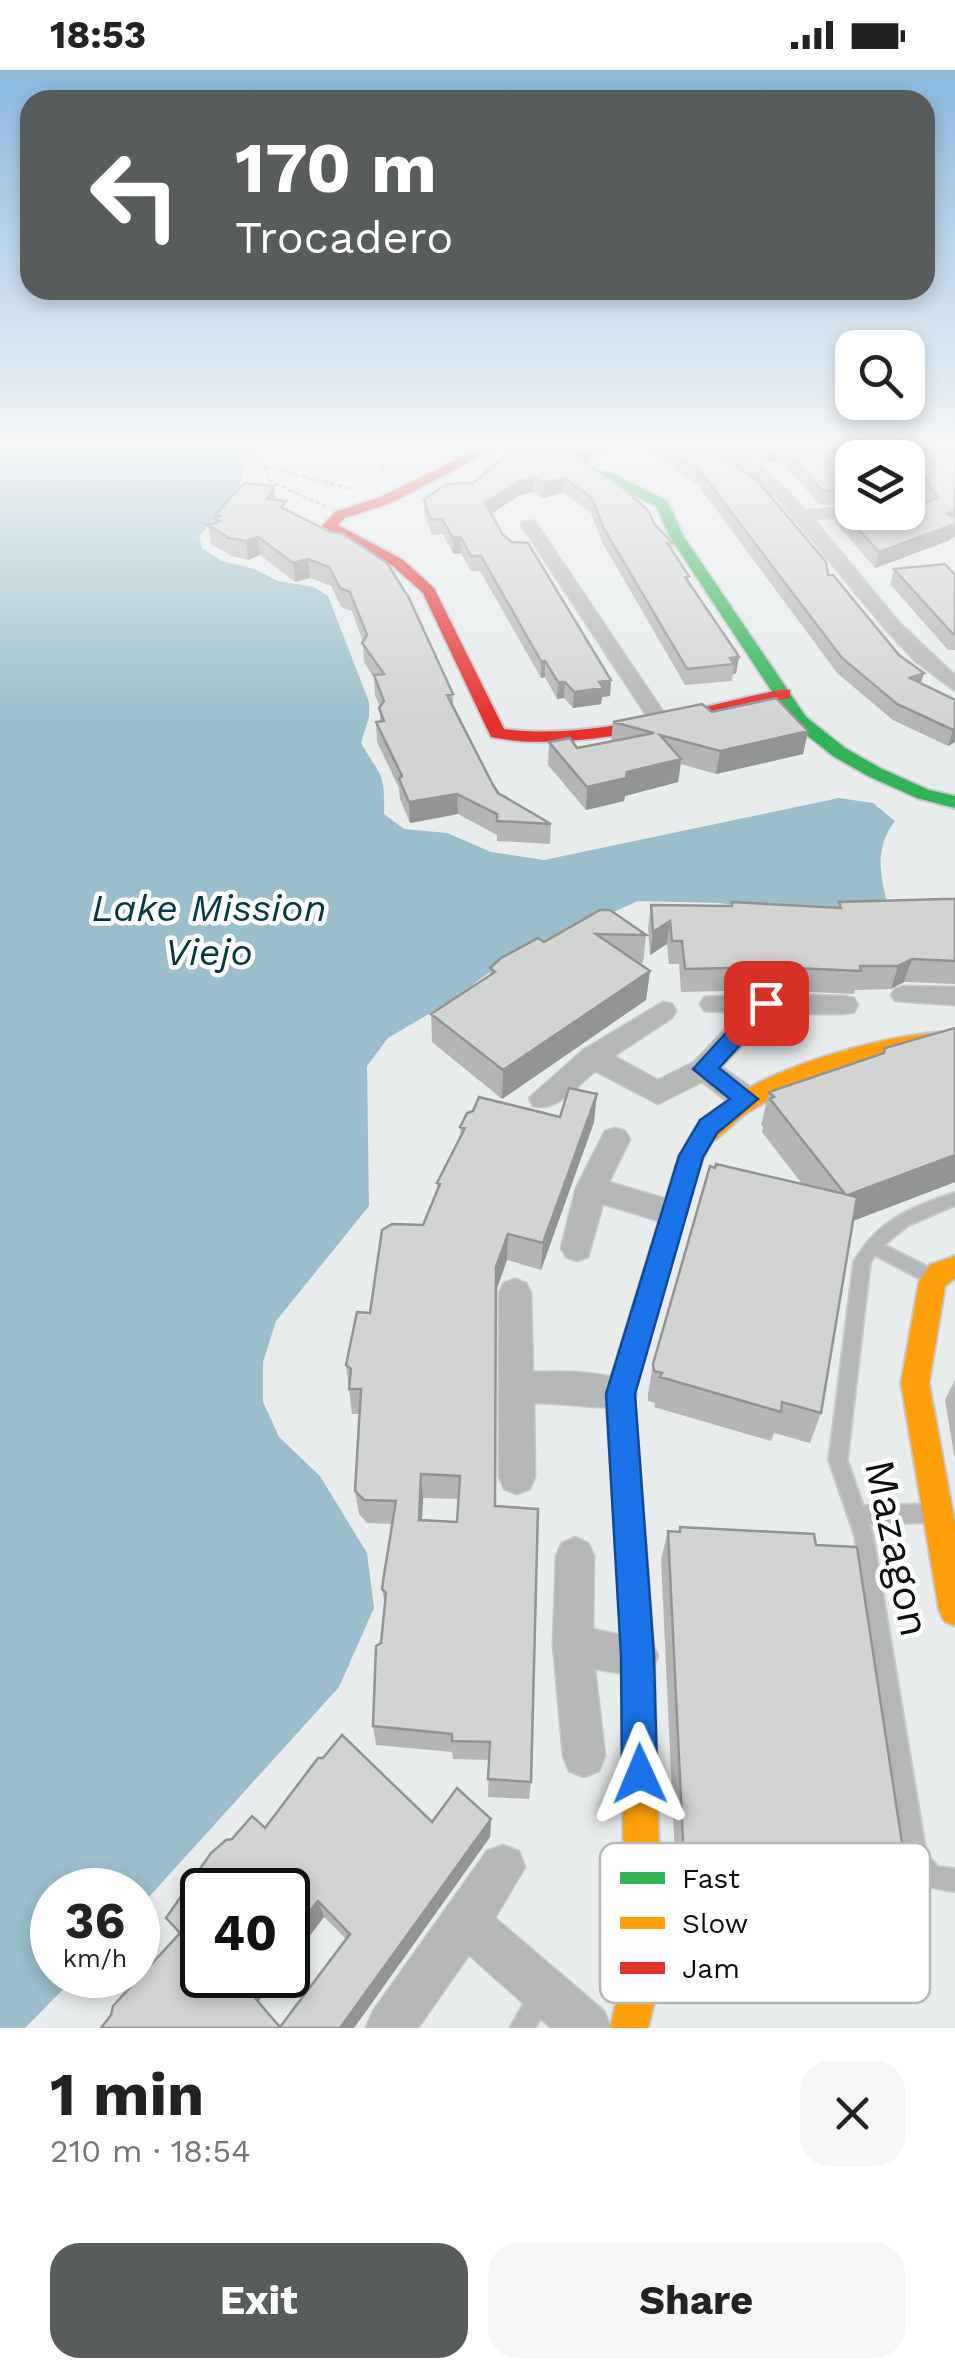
<!DOCTYPE html>
<meta charset="utf-8">
<style>
body{margin:0;font-family:"Work Sans",sans-serif;background:#f6f6f6;color:#222;height:100vh;display:flex;flex-direction:column;font-size:38px;white-space:nowrap}
*{box-sizing:border-box;margin:0}
p{font-size:32px;color:#767676}
.icon{flex:none;width:55px;height:55px;fill:none;stroke:currentColor;stroke-width:2;stroke-linecap:round;stroke-linejoin:round}
.map{position:relative;height:1958px;overflow:hidden}
.details{display:flex;flex-direction:column;background:#fff;flex:1}
.details>*{flex:none}
.top-card{position:absolute;left:20px;top:20px;width:915px;height:210px;border-radius:30px;box-shadow:0 5px 15px #0003;background:#595c5d;color:#fff;overflow:hidden}
.tools{position:absolute;left:835px;top:260px;display:grid;gap:20px}
.tools a{display:grid;place-items:center;width:90px;height:90px;border-radius:20px;background:#fff;box-shadow:0 5px 15px #0003;font-size:50px}
.speed{position:absolute;left:30px;top:1798px;display:flex;gap:20px;font-size:50px;font-weight:700;text-align:center}
.speed>*{display:grid;place-content:center;width:130px;height:130px;border-radius:50%;background:#fff;box-shadow:0 5px 15px #0003;line-height:1}
.speed small{font-size:25px;font-weight:400}
.speed .limit{border:5px solid #111;border-radius:15px;background:#fff;color:#111}
.pin{position:absolute;display:grid;place-items:center;width:85px;height:85px;color:#fff;margin:-42px;border-radius:20px;box-shadow:0 5px 15px #0006}
.me{position:absolute;width:110px;margin:-55px;rotate:359deg;stroke-linejoin:round;filter:drop-shadow(0 0 8px #0008)}
.turn{display:flex;align-items:center;gap:35px;height:210px;padding:0 50px;font-size:45px}
.turn .icon{width:130px;height:130px;stroke-width:2.5}
.turn b{display:block;font-size:70px;line-height:85px}
.round{display:grid;place-items:center;flex:none;width:105px;height:105px;border-radius:30px;background:#f6f6f6}
.head{display:flex;align-items:center;justify-content:space-between;height:170px;padding:0 50px}
h1{font-size:60px;font-weight:700;line-height:75px}
.action{display:flex;gap:20px;margin-top:auto;padding:20px 50px}
.action a{flex:1;height:115px;border-radius:30px;background:#595c5d;color:#fff;font-size:40px;font-weight:700;line-height:115px;text-align:center}
.action a+a{background:#f6f6f6;color:#222}
.status{display:flex;justify-content:space-between;align-items:center;height:70px;padding:0 50px;background:#fff;direction:ltr}
.status svg{height:28px;fill:currentColor}
.map>svg:first-child{display:block}
.water{fill:#9abfca}
.lines{fill:none;stroke-linecap:round;stroke-linejoin:round}
.lane-casing{stroke:#c6c8c9;stroke-width:4}
.street-casing{stroke:#c6c8c9;stroke-width:3}
.fast-casing{stroke:#c6c8c9;stroke-width:4}
.slow-casing{stroke:#c6c8c9;stroke-width:4}
.jam-casing{stroke:#c6c8c9;stroke-width:4}
.path{stroke:#b0b1b2;stroke-width:2.5;stroke-dasharray:5 2.5;stroke-linecap:butt}
.lane{fill:#b4b6b7;fill-rule:evenodd}
.street{fill:#b4b6b7;fill-rule:evenodd}
.fast{fill:#30b455;fill-rule:evenodd}
.slow{fill:#ff9f0a;fill-rule:evenodd}
.jam{fill:#e5322d;fill-rule:evenodd}
.wall{fill:#b5b5b5;fill-rule:evenodd}
.shaded-wall{fill:#939494}
.building{fill:#d2d3d3;stroke:#939494;stroke-width:2.5;fill-rule:evenodd}
.route{fill:#1a73e8;stroke:#114b97;stroke-width:2.5}
.labels{text-anchor:middle;stroke-width:9;stroke-linejoin:round;paint-order:stroke}
.water-label{font-size:38px;font-style:italic;fill:#053843;stroke:#fff}
.near-street-label{font-size:42px;fill:#0c0f0f;stroke:#fff}
.key{fill:#fff;stroke:#b6b7b7;stroke-width:2.5}
.key-label{font-size:28px;fill:#0c0f0f}
</style>
<div class="status"><b>18:53</b><svg viewBox="0 0 49 12"><path d="M0 12V9h3v3zM5 12V6h3v6zM10 12V3h3v9zM15 12V0h3v12zM26 1h20v11H26zM47 4h2v5h-2z"/></svg></div>
<div class="map">
<svg width="955" height="1958" viewBox="0 0 955 1958">
<rect width="100%" height="100%" fill="#e8eced"/>
<!-- water -->
<path class="water" d="M0 374H255L251 389 243 392 240 419 199 466 202 478 222 491 255 499 278 511 314 517 328 526 369 632V647L361 673C381 708 385 701 384 744L404 759 447 763 491 782 544 790 839 728 873 733 895 751C873 780 881 805 888 838L804 843 718 833 638 831 503 892 451 931 388 968 367 996 369 1136 276 1251 263 1292V1332L279 1367 320 1406 367 1483 374 1538 339 1617 138 1839V1820H52V1905H77L25 1958H0Z"/>
<g class="lines">
<!-- lane casing -->
<g class="lane-casing">
<path id="lane" d="M955 1123V1135L907 1156 884 1175 940 1203 942 1208 940 1213 934 1215 928 1213 875 1185 870 1193 847 1390 863 1436 932 1434 939 1437 941 1443 939 1449 932 1452 869 1454 873 1466 926 1784 938 1797 955 1799V1821C929 1819 916 1814 905 1789L855 1466 829 1390 854 1192C877 1151 911 1137 955 1123Z
M541 1914 549 1918 553 1926 535 1958H510L533 1918Z"/>
</g>
<!-- street casing -->
<g class="street-casing">
<path id="street" d="M705 374C745 374 780 412 805 440L852 437V442H860L852 447 814 449 899 552 955 605V621L915 591 886 560 776 427Z
M880 374H896L890 388H875Z
M523 451H535L667 647 664 651H650L521 455Z
M904 916 955 917V935L895 931 891 925 895 919Z
M766 924 845 926 854 928 858 935 854 942 845 944H772L722 997 756 1021 760 1029 756 1037C735 1043 719 1024 702 1012L658 1034 595 1001C578 1015 556 1043 533 1036L529 1028 583 980 663 932 672 934 676 941 672 948 614 986 658 1010 694 992 740 943 704 941 700 934 704 927Z
M615 1058 625 1061 630 1069 609 1112 683 1134 687 1143 683 1152 672 1155 603 1134 588 1187 577 1191 566 1187 561 1178 576 1118 605 1061Z
M515 1209 526 1213 531 1223 533 1302C566 1301 601 1301 632 1313L637 1324 632 1335C613 1342 560 1332 534 1333L535 1407 530 1419 517 1424 504 1419 499 1407V1223L504 1213Z
M575 1467 588 1473 594 1486 593 1559 652 1572 658 1586 652 1600 638 1606 595 1599 605 1686 599 1701 584 1707 569 1701 563 1686 553 1575 556 1486 562 1473Z
M503 1775 519 1781 525 1797 495 1848 604 1941 611 1958H551L469 1885 418 1958H366L373 1941 487 1781Z"/>
</g>
<!-- fast casing -->
<g class="fast-casing">
<path id="fast" d="M597 401H607L667 431 684 467 806 647 845 678 880 698 929 720 955 726V738L917 728 868 706 833 686 794 655 670 467 656 436 597 407Z"/>
</g>
<!-- slow casing -->
<g class="slow-casing">
<path id="slow" d="M955 962V978C884 977 810 1004 750 1041 732 1051 713 1081 694 1075L690 1068C724 1006 888 961 955 962Z
M955 1186V1208L945 1216 929 1313 955 1454V1556L944 1551 939 1540 901 1313 919 1212 930 1195Z
M631 1462 642 1466 646 1477 654 1586 662 1900 648 1958H610L624 1900 622 1586 616 1477 620 1466Z"/>
</g>
<!-- jam casing -->
<g class="jam-casing">
<path id="jam" d="M488 374H504L391 433 345 448 338 455 403 490 434 518 504 659C595 671 695 637 784 619L790 620V628C708 647 572 685 491 667L423 523 393 496 322 456 335 442 381 427Z
M702 1059 710 1061 714 1068 703 1088 685 1143 634 1324 646 1477 642 1488 631 1492 620 1488 616 1477 606 1324 679 1086 694 1061Z"/>
</g>
<!-- path -->
<path class="path" d="M274 374 261 383 264 396 351 419
M385 394 382 401 388 406
M233 398 264 396 270 411 324 436"/>
<!-- lane -->
<use href="#lane" class="lane"/>
<!-- street -->
<use href="#street" class="street"/>
<!-- fast -->
<use href="#fast" class="fast"/>
<!-- slow -->
<use href="#slow" class="slow"/>
<!-- jam -->
<use href="#jam" class="jam"/>
</g>
<!-- wall -->
<path class="wall" d="M625 374 584 392 673 473 672 481 689 506 688 511 739 587 736 603 733 604 732 611 685 615 602 472 591 443 563 422 543 428 533 422 520 425 491 444 503 465 611 610 610 626 602 627 601 634 573 638 564 628 557 629 545 607 541 608 480 501H471L461 483 453 484 443 464 432 465 424 443V429L473 413Z
M629 374H721L735 386 734 396 921 613 955 630V672L948 676 893 650 838 604 698 415 663 391Z
M725 374H830L833 382 852 400V434L820 435 784 395 774 391 763 394Z
M955 374 948 471 875 498 835 452 838 437 852 442H908L927 432 908 400V388H905L907 380Z
M276 430 287 440 453 624V637L493 715 498 723 551 754 550 774 497 771V765L458 744 410 753 400 729 399 718 377 672 376 652 380 651V637L375 625 374 608 364 592 363 572 352 541 341 537 331 516 310 508 295 512 260 485 248 490 232 486 211 474 208 455 214 453V448L216 447V444Z
M894 499 955 505V580H948L890 514Z
M712 642 808 661 803 684 716 704 681 694 678 712 625 726 624 731 586 740 548 695 549 672 577 678 611 672 613 652Z
M955 829V914L904 912 891 919 855 920 854 924 766 920 681 922 679 894H669L667 874 650 885 648 858 651 835 731 836 732 832 838 838 839 832Z
M600 840 646 865 643 893H638L650 901 646 930 502 1029 432 972 431 944 490 906V898L544 872Z
M955 958V1112L853 1151 821 1343 810 1373 774 1363 771 1371 654 1337 655 1333 648 1331V1324L653 1294 802 1114 762 1062 763 1057 761 1055 769 1022Z
M560 1047 594 1052 541 1200 507 1190 496 1222 495 1436 531 1712 529 1729 488 1727 489 1690 453 1689 452 1682 376 1675 373 1656 385 1537 382 1519 392 1454 367 1453 359 1444 355 1421 360 1344H352L346 1295 370 1243 423 1155 437 1120V1113L461 1068 460 1057ZM423 1428 458 1429 457 1452 422 1450Z
M955 1310V1390L945 1330Z
M680 1457 816 1475 909 1819 891 1837 859 1835 845 1849 691 1840 690 1831 677 1830 661 1489 668 1461 678 1462Z
M491 1749 490 1767 354 1958H101L179 1864 166 1848 232 1769 265 1758ZM324 1847 346 1869 280 1957 258 1932 301 1882V1877Z"/>
<!-- shaded-wall -->
<path class="shaded-wall" d="M593 374H625L570 397 571 383Z
M776 377 774 391 763 394 765 379Z
M735 386 733 400 723 388Z
M533 407V422L520 425 485 448V433L521 411Z
M564 408 563 422 543 428 544 413Z
M274 416 276 434 267 429Z
M955 441V466L948 471 875 498 879 482 947 444Z
M258 467 260 485 248 490 246 471Z
M461 467V483L453 484V468Z
M308 489 310 508 295 512 293 493Z
M739 587 736 603 733 604 734 594 730 588Z
M541 591H545V607L541 608Z
M924 603 919 620 910 608Z
M611 610 610 626 602 627 601 634 573 638 574 622 599 612Z
M558 612H565L564 628 557 629Z
M955 658V672L948 676 953 660Z
M808 661 803 684 716 704 720 681Z
M681 689 678 712 625 726 624 731 586 740 587 717 627 702Z
M457 724 458 744 410 753 409 732Z
M670 851 667 874 650 885 653 862Z
M912 889 904 912 891 919 898 896Z
M650 901 646 930 502 1029 503 1000Z
M597 1024 594 1052 541 1200 543 1173Z
M955 1085V1112L837 1157 848 1125Z
M508 1164 507 1190 495 1223 496 1197Z
M421 1404 423 1428 421 1473 419 1450Z
M491 1749 490 1767 354 1958H340Z
M318 1831 324 1847 301 1877V1882L288 1898V1874L293 1862Z
M261 1905H281L257 1933 248 1920Z"/>
<!-- building -->
<path class="building" d="M520 374H593L571 383 626 420 649 442 655 455 673 473H667L689 506 685 507 736 582 739 587 730 588 734 594 687 599 603 457 592 428 564 408 544 413 533 407 521 411 485 433 503 465 512 472 528 473 611 610 599 612 603 618 574 622 565 612H558L545 591H541L481 486H471L461 467 453 468 442 449 431 450 424 429 447 414 473 413Z
M659 374H721L735 386 723 388 756 409 826 492 828 505H833L899 585 924 603 910 608 955 630V658L953 660 897 634 842 588 700 401Z
M754 374H830L834 377 829 378 852 400V419L823 421 786 381 776 377 765 379Z
M910 374H955V441L947 444 955 448V454L879 482 838 437 852 436V442H908V439L938 428 907 380Z
M244 413 274 416 267 429 286 431 281 437 330 462 343 464 387 493 409 528 453 624 447 625 493 715 498 723 551 754 497 751V744L457 724 409 732 399 709 402 706 376 652 384 651 379 638 384 631 374 605 384 604 362 573 367 565 350 522 340 518 329 497 308 489 293 493 258 467 246 471 229 468 208 455 220 451 214 448 220 446 216 444Z
M945 494 955 505V564H953L894 499Z
M776 628 808 661 720 681 660 665 681 689 627 702 626 708 587 717 549 672 570 668 577 678 654 663 613 652 702 634 712 642Z
M944 829H955V891L912 889 898 896H860L861 901 771 897 685 899 682 871H672L670 851 653 862 651 835 732 836V832L841 838 839 832Z
M600 840H610L646 865 596 864 650 901 503 1000 431 944 495 902 490 898 501 888 538 868 544 872Z
M955 958V1085L848 1125 857 1127 821 1343 782 1332 781 1342 660 1307 662 1303 654 1301 653 1294 710 1096 715 1098 716 1094 845 1124 770 1029 774 1027 769 1022 884 983 885 978Z
M569 1018 597 1024 543 1173 508 1164 496 1197 495 1436 538 1439 531 1712 488 1709 490 1672 452 1671V1664L373 1656 376 1576 381 1573 386 1523 382 1519 384 1505 396 1431 364 1430 355 1421 361 1319H349L351 1299 346 1295 357 1242 370 1243 382 1160 392 1154 423 1155 440 1114 437 1113 465 1058 460 1057 467 1043 473 1041 479 1027 560 1047ZM421 1404 460 1406 457 1452 419 1450Z
M680 1457 814 1464 816 1475 857 1477 909 1819 859 1816 861 1832 700 1823 699 1813 685 1812 668 1461 680 1462Z
M342 1665 432 1752 457 1718 491 1749 340 1958H101L111 1945 113 1936 180 1863 166 1848 211 1783 226 1770 232 1769 252 1746 265 1758 318 1688H323ZM202 1820H288V1874L294 1867 293 1862 318 1831 350 1864 280 1957 248 1920 261 1905H202Z"/>
<!-- sky -->
<linearGradient id="sky" x2="0" y2="1"><stop stop-color="#89b8dc"/><stop offset="0.58" stop-color="#f5f6f7"/><stop offset="1" stop-color="#f5f6f7" stop-opacity="0"/></linearGradient>
<rect width="955" height="648" fill="url(#sky)"/>
<!-- route -->
<path class="route" d="M766 925 774 928 777 933 774 938 719 998 758 1029 717 1063 703 1087 635 1324 654 1586 657 1704 652 1716 640 1721 627 1716 622 1704 621 1586 606 1324 679 1086 700 1050 730 1029 693 999 758 928Z"/>
<g class="labels">
<!-- water labels -->
<g class="water-label">
<text x="209" y="851">Lake Mission<tspan x="209" dy="44">Viejo</tspan></text>
</g>
<!-- near-street labels -->
<g class="near-street-label">
<text transform="translate(898 1478) rotate(78)" y="15">Mazagon</text>
</g>
</g>
<!-- legend -->
<rect x="600" y="1773" width="330" height="160" rx="15" class="key"/>
<rect x="620" y="1802" width="45" height="12" fill="#30b455"/>
<rect x="620" y="1847" width="45" height="12" fill="#ff9f0a"/>
<rect x="620" y="1892" width="45" height="12" fill="#e5322d"/>
<g class="key-label">
<text x="682" y="1818">Fast</text>
<text x="682" y="1863">Slow</text>
<text x="682" y="1908">Jam</text>
</g>
</svg>
<div class="tools">
<a><svg class="icon" aria-label="search" viewBox="0 0 24 24"><circle cx="10" cy="10" r="6"/><path d="M15 15l6 6"/></svg></a>
<a><svg class="icon" aria-label="layers" viewBox="0 0 24 24"><path d="M12 4l9 5-9 5-9-5zM3 14l9 5 9-5"/></svg></a>
</div>
<div class="speed"><div>36<small>km/h</small></div><div class="limit">40</div></div>
<div class="pin" style="left:766px;top:933px;background:#d93025"><svg class="icon" aria-label="arrive" viewBox="0 0 24 24"><path d="M6 21V4h12l-3 4 3 4H6"/></svg></div>
<svg class="me" style="left:640px;top:1704px" viewBox="-20 -20 40 40"><path d="M0-17L14 15 0 8-14 15z" fill="#1a73e8" stroke="#fff" stroke-width="4"/></svg>
<div class="top-card">
<div class="turn"><svg class="icon" aria-label="left" viewBox="0 0 24 24"><path d="M17 20v-9H6M10 6l-5 5 5 5"/></svg><div><b>170 m</b>Trocadero</div></div>
</div>
</div>
<section class="details">
<div class="head"><div><h1>1 min</h1><p>210 m · 18:54</p></div><a class="round"><svg class="icon" aria-label="close" viewBox="0 0 24 24"><path d="M6 6l12 12M18 6L6 18"/></svg></a></div>
<div class="action"><a>Exit</a><a>Share</a></div>
</section>
